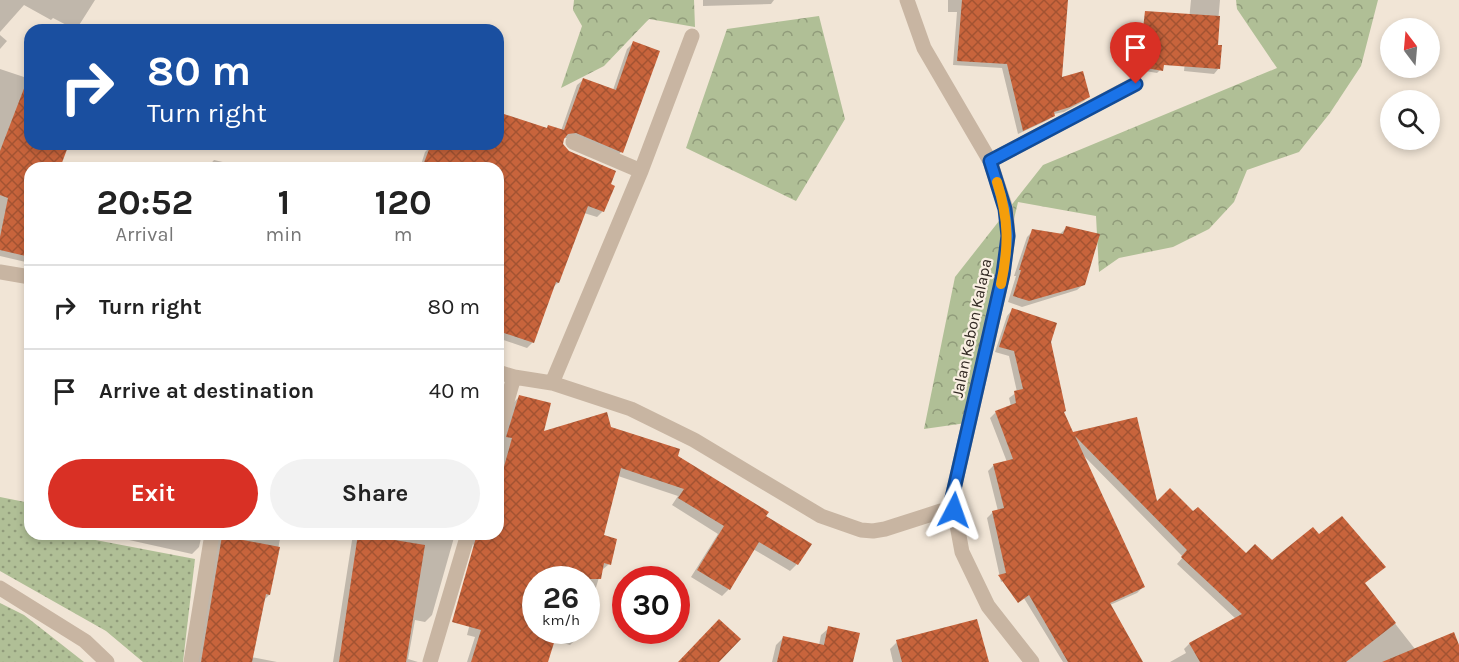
<!DOCTYPE html>
<style>
body{margin:0;font-family:Karla,sans-serif;background:#f2f2f2;color:#222;height:100vh;display:flex;flex-direction:column;font-size:22px;white-space:nowrap}
*{box-sizing:border-box;margin:0}
p{font-size:20px;color:#767676}
.icon{flex:none;width:33px;height:33px;fill:none;stroke:currentColor;stroke-width:2;stroke-linecap:round;stroke-linejoin:round}
.map{position:relative;flex:1;overflow:hidden}
.panel{position:absolute;left:24px;top:162px;width:480px;height:378px;display:flex;flex-direction:column;background:#fff;border-radius:18px;box-shadow:0 3px 9px #0003}
.panel>*{flex:none}
.guide{position:absolute;left:24px;top:24px;width:480px;height:126px;border-radius:18px;box-shadow:0 3px 9px #0003;background:#1a4fa0;color:#fff;overflow:hidden}
.needle{width:39px;rotate:344deg}
.buttons{position:absolute;left:1380px;top:18px;display:grid;gap:12px}
.buttons a{display:grid;place-items:center;width:60px;height:60px;border-radius:50%;background:#fff;box-shadow:0 3px 9px #0003;font-size:30px}
.speed{position:absolute;left:522px;top:566px;display:flex;gap:12px;font-size:30px;font-weight:700;text-align:center}
.speed>*{display:grid;place-content:center;width:78px;height:78px;border-radius:50%;background:#fff;box-shadow:0 3px 9px #0003;line-height:1}
.speed small{font-size:15px;font-weight:400}
.speed .limit{border:9px solid #d22;background:#fff;color:#111}
.pin{position:absolute;display:grid;place-items:center;width:51px;height:51px;color:#fff;margin:-62px -26px;border-radius:50% 50% 50% 0;rotate:-45deg;box-shadow:0 0 6px #0007}
.pin .icon{rotate:45deg}
.me{position:absolute;width:66px;margin:-33px;rotate:4deg;stroke-linejoin:round;filter:drop-shadow(0 0 4px #0008)}
.turn{display:flex;align-items:center;gap:21px;height:126px;padding:0 24px;font-size:27px}
.turn .icon{width:78px;height:78px;stroke-width:2.5}
.turn b{display:block;font-size:42px;line-height:51px}
.eta{display:flex;justify-content:space-evenly;align-items:center;height:102px;text-align:center}
.eta b{font-size:36px;font-weight:700;line-height:42px}
.action{display:flex;gap:12px;margin-top:auto;padding:12px 24px}
.action a{flex:1;height:69px;border-radius:36px;background:#d93025;color:#fff;font-size:24px;font-weight:700;line-height:69px;text-align:center}
.action a+a{background:#f2f2f2;color:#222}
ul{padding:0;list-style:none}
li{display:flex;align-items:center;gap:18px;height:84px;padding:0 24px;border-top:2px solid #e0e0e0}
li div{flex:1}
li b{display:block;font-size:22px}
li em{font-style:normal}
.map>svg:first-child{display:block}
.grass{fill:url(#grass-dots)}
.forest{fill:url(#forest-crowns)}
.shadow{fill:#0003}
.building{fill:url(#building-cross-hatch)}
.lines{fill:none;stroke-linecap:round;stroke-linejoin:round}
.lane{stroke:#c8b5a2;stroke-width:15}
.street{stroke:#c8b5a2;stroke-width:15}
.route-casing{stroke:#114b97;stroke-width:15}
.route{stroke:#1a73e8;stroke-width:10}
.slow{stroke:#f59e0b;stroke-width:10}
.labels{text-anchor:middle;stroke-width:4.5;stroke-linejoin:round;paint-order:stroke}
.street-label{font-size:16px;fill:#332a24;stroke:#f9efe2}
</style>
<div class="map">
<svg width="1459" height="662" viewBox="0 0 1459 662">
<defs>
<pattern id="grass-dots" width="8" height="8" patternUnits="userSpaceOnUse" patternTransform="scale(1.5)"><rect width="8" height="8" fill="#b0bf96"/><path d="M2 2h.1M6 6h.1" fill="none" stroke="#909b7a" stroke-width="1.8" stroke-linecap="round"/></pattern>
<pattern id="forest-crowns" width="20" height="18" patternUnits="userSpaceOnUse" patternTransform="scale(1.5)"><rect width="20" height="18" fill="#b0bf96"/><path d="M2 6a3 3 0 1 1 6 0M12 15a3 3 0 1 1 6 0" fill="none" stroke="#909b7a"/></pattern>
<pattern id="building-cross-hatch" width="8" height="8" patternUnits="userSpaceOnUse" patternTransform="scale(1.5)"><rect width="8" height="8" fill="#c8643c"/><path d="M0 0l8 8M0 8l8-8" fill="none" stroke="#a35332"/></pattern>
</defs>
<rect width="100%" height="100%" fill="#f1e5d6"/>
<!-- grass -->
<path class="grass" d="M0 497 30 503V534H64L195 559 183 662H143L106 631 0 571Z
M0 603 24 615 84 662H0Z"/>
<!-- forest -->
<path class="forest" d="M574 0H694L695 27 649 19 604 66 561 88 582 26 573 10Z
M1236 0H1378L1361 66 1330 113 1299 152 1247 170 1234 202 1209 229 1173 247 1119 258 1099 272 1096 216 1018 202 966 423 924 429 955 277 1043 165 1277 68 1237 9Z
M819 16 845 119 796 201 686 148 727 29Z"/>
<!-- shadow -->
<path class="shadow" d="M0 0H95L76 30 53 18 51 20 24 5 0 32Z
M703 0H774L771 4 703 6Z
M948 0H1067L1061 79 1089 96 1084 101 1064 112 1054 114 1048 120 1018 134 1002 68 953 65 957 12H948Z
M1191 0H1220L1216 46 1219 68 1214 74 1184 71Z
M0 35 7 41 0 49Z
M1136 39 1160 70 1157 73 1128 68 1133 42Z
M633 43 621 152 616 158 570 138H564L562 144 603 211 597 217 584 213 558 283 552 288 533 342 527 348 498 338V168H420L425 152 431 146 498 144V113L545 130 549 126 561 131 577 85 583 80 613 90 627 49Z
M0 69 30 79V144H62L59 168H30V263L0 256Z
M214 160 249 168H207Z
M276 162 300 168H270Z
M1066 228 1084 284 1077 290 1022 307 1008 302 1016 276H1014L1027 237 1033 231 1060 234Z
M1012 310 1049 342 1062 413 1072 434 1136 419 1157 503 1193 513 1246 555 1364 584 1415 649H1459V662H1170L1186 653 1184 649 1189 644 1236 619 1177 564 1183 557 1082 454 1143 587 1137 593 1110 605 1141 662H1063L1011 577 1001 582 987 518 993 512 998 511 988 471 993 466 1007 462 990 418 996 412 1011 406 1009 398 1017 392 1009 356 995 352 1007 316Z
M519 397 542 433 610 428 676 457 764 516 797 564 790 571 753 549 729 589 722 596 691 577 718 534 672 505 678 496 618 476 602 536 609 564 601 571 589 610 586 613V579H536V630H580L577 638 570 645 553 640 547 662H467L475 637 467 635 489 549 471 544 467 534H498V442H500L512 404Z
M102 534H202L199 547 192 554Z
M210 534H281L269 595 263 601 251 657 277 662H196Z
M353 534H455L432 615 425 622 415 620 408 659 418 662H333Z
M829 628 852 662H772L776 645 783 638 819 645 821 635Z
M897 642 987 662H893L890 649Z"/>
<!-- building -->
<path class="building" d="M962 0H1068L1062 77 1083 71 1090 97 1070 107 1054 112 1055 116 1023 131 1007 64 957 61Z
M1145 11 1220 16 1218 45H1222L1220 69 1164 65 1163 71 1130 65 1136 37 1142 38Z
M633 41 660 51 623 153 576 133 568 134 564 139 563 144 569 151 616 171 611 184 615 186 604 212 588 206 559 283 556 282 534 343 498 331V168H422L431 144H498V112L547 128 548 125 564 130 583 78 616 90Z
M28 78H30V144H69L60 168H30V257L0 250V237L8 198 0 195V151Z
M1066 226 1100 234 1085 285 1029 301 1013 296 1021 270H1019L1032 229 1063 234Z
M1012 308 1057 323 1051 342 1066 411 1064 412 1073 432 1137 417 1157 501 1170 488 1193 511 1198 507 1246 553 1255 544 1272 560 1313 527 1319 534 1342 516 1386 567 1365 583 1396 623 1346 662H1200L1189 643 1242 614 1181 557 1187 550 1075 436 1145 587 1110 603 1143 662H1068L1029 595 1018 603 998 575 1006 573 992 511 1004 508 993 464 1013 459 995 411 1016 403 1014 391 1023 389 1014 351 999 347Z
M519 395 551 403 544 431 607 412 611 427 680 449 678 456 769 512 766 516 812 544 798 565 759 542 730 590 697 570 724 526 678 498 684 489 621 468 604 535 617 539 611 565 604 563 601 579H536V630H558L548 662H471L481 630 452 622 477 534H498V488L512 438 506 437Z
M358 534 425 545 406 662H339Z
M222 536 280 547 270 595 266 594 252 662H201Z
M719 619 741 639 719 662H678Z
M977 619 989 662H902L896 640Z
M828 626 860 633 853 662H777L783 636 824 645Z
M1454 632 1459 645V662H1382Z"/>
<g class="lines">
<!-- lane -->
<path class="lane" d="M0 588 85 641 107 662"/>
<!-- street -->
<path class="street" d="M907 0 924 48 990 161 1006 209 1008 236 1003 274 952 498 962 552 988 606 1032 662
M573 142 641 171
M990 161 1135 84
M0 272 30 277
M498 372 514 377 552 383 631 409 694 440 821 516 861 530 873 531 885 529 941 511 954 510
M552 383 641 171 692 36
M498 432 514 377
M191 662 212 534
M430 662 468 534"/>
</g>
<g class="lines">
<!-- route casing -->
<g class="route-casing">
<path id="route" d="M954 510 952 498 1003 274 1008 236 1005 209 990 161 1136 84"/>
</g>
<!-- route -->
<use href="#route" class="route"/>
<!-- slow -->
<path class="slow" d="M997 182C1009 220 1009 246 1001 284"/>
</g>
<g class="labels">
<!-- street labels -->
<g class="street-label">
<text transform="translate(971 328) rotate(-78)" y="6">Jalan Kebon Kalapa</text>
</g>
</g>
</svg>
<div class="buttons">
<a><svg class="needle" viewBox="-14 -14 28 28"><path d="M0-13l5 13h-10z" fill="#e53935"/><path d="M0 13l5-13h-10z" fill="#767676"/></svg></a>
<a><svg class="icon" aria-label="search" viewBox="0 0 24 24"><circle cx="10" cy="10" r="6"/><path d="M15 15l6 6"/></svg></a>
</div>
<div class="speed"><div>26<small>km/h</small></div><div class="limit">30</div></div>
<div class="pin" style="left:1136px;top:84px;background:#d93025"><svg class="icon" aria-label="arrive" viewBox="0 0 24 24"><path d="M6 21V4h12l-3 4 3 4H6"/></svg></div>
<svg class="me" style="left:954px;top:510px" viewBox="-20 -20 40 40"><path d="M0-17L14 15 0 8-14 15z" fill="#1a73e8" stroke="#fff" stroke-width="4"/></svg>
<div class="guide">
<div class="turn"><svg class="icon" aria-label="right" viewBox="0 0 24 24"><path d="M7 20v-9h11M14 6l5 5-5 5"/></svg><div><b>80 m</b>Turn right</div></div>
</div>
<section class="panel">
<div class="eta">
<div><b>20:52</b><p>Arrival</p></div>
<div><b>1</b><p>min</p></div>
<div><b>120</b><p>m</p></div>
</div>
<ul>
<li><svg class="icon" aria-label="right" viewBox="0 0 24 24"><path d="M7 20v-9h11M14 6l5 5-5 5"/></svg><div><b>Turn right</b></div><em>80 m</em></li>
<li><svg class="icon" aria-label="arrive" viewBox="0 0 24 24"><path d="M6 21V4h12l-3 4 3 4H6"/></svg><div><b>Arrive at destination</b></div><em>40 m</em></li>
</ul>
<div class="action"><a>Exit</a><a>Share</a></div>
</section>
</div>
